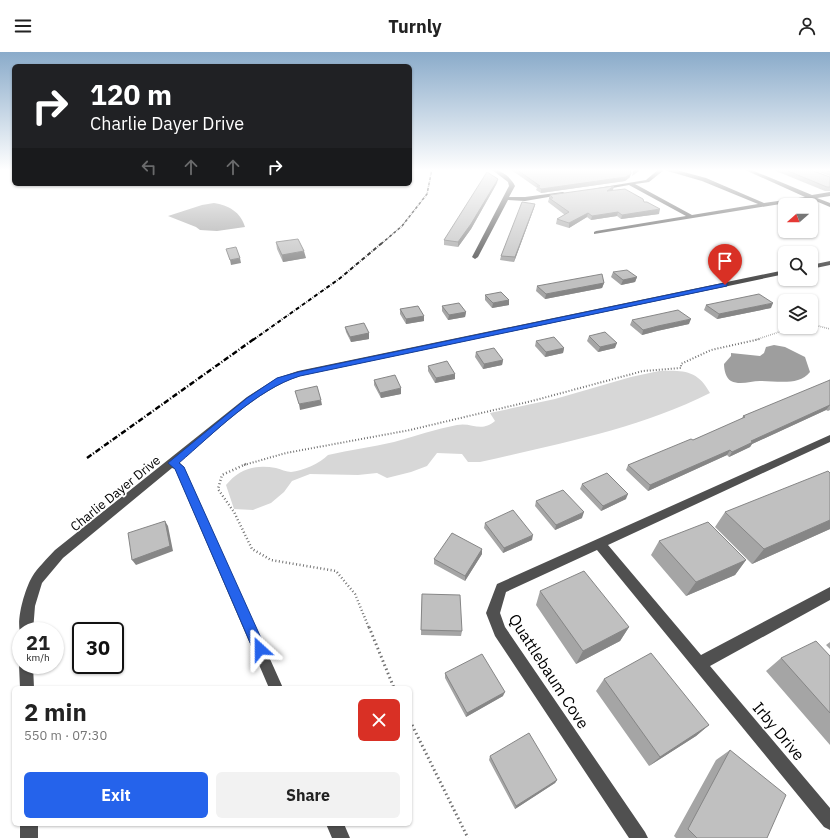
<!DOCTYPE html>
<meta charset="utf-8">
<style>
body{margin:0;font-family:"IBM Plex Sans",sans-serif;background:#f2f2f2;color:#222;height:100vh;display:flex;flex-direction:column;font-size:15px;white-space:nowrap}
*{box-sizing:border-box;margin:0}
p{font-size:13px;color:#767676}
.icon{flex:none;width:22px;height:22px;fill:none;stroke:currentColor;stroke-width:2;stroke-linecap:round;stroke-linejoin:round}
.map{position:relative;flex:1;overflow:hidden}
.side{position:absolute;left:12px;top:634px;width:400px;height:140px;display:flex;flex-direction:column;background:#fff;border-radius:6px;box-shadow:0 1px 3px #0004}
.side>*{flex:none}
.top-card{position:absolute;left:12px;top:12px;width:400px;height:122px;border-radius:6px;box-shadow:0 1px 3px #0004;background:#202124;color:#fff;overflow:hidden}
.needle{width:26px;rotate:249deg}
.buttons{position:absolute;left:778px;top:146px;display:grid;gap:8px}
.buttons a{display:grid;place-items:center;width:40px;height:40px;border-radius:6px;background:#fff;box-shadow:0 1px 3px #0004;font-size:20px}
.speed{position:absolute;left:12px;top:570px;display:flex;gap:8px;font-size:20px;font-weight:700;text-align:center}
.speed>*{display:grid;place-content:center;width:52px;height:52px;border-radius:50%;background:#fff;box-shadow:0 1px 3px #0004;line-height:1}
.speed small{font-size:10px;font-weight:400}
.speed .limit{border:2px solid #111;border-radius:6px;background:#fff;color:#111}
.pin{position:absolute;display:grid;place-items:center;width:34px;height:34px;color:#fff;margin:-41px -17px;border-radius:50% 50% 50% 0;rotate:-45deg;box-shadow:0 0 4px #0007}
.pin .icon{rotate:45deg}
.me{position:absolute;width:44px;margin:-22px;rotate:336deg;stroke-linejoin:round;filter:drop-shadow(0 0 3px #0008)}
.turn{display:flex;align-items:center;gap:14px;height:84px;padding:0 12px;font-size:18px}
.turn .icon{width:52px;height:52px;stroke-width:2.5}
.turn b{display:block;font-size:28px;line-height:34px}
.lanes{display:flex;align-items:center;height:38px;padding:0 12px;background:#0003;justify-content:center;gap:20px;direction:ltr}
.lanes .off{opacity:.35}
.round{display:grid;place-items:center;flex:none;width:42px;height:42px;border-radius:6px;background:#f2f2f2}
.head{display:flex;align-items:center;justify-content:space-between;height:68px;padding:0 12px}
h1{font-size:24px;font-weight:700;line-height:30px}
.action{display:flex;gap:8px;margin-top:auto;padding:8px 12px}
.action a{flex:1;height:46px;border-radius:6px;background:#2563eb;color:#fff;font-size:16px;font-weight:700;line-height:46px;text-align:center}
.action a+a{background:#f2f2f2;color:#222}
header{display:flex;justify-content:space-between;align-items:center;height:52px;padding:0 12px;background:#fff;font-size:18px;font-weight:700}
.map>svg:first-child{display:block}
.green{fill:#d7d7d7}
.water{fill:#9e9e9e}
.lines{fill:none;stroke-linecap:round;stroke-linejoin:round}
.path-far3{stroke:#727272;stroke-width:1.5;stroke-dasharray:0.5 1.5;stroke-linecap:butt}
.path-far2{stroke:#727272;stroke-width:2;stroke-dasharray:1 2;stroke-linecap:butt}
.path-far1{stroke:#727272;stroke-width:2.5;stroke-dasharray:1 2.5;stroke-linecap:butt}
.path{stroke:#727272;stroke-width:3;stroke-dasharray:1.5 3;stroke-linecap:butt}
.minor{fill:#505050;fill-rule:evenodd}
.rail-far2{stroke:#000;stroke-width:1.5;stroke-dasharray:3 1 0.5 1;stroke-linecap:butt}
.rail-far1{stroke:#000;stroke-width:2;stroke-dasharray:4 1.5 0.5 1.5;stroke-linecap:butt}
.rail{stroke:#000;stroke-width:2.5;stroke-dasharray:5.5 2 1 2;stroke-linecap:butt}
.wall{fill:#a5a5a5}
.shaded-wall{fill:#868686}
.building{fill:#c0c0c0;stroke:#868686}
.route{fill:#2563eb;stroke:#184099}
.labels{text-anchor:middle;stroke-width:3.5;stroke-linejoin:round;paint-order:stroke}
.street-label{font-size:13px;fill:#000;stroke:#fff}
.near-street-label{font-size:16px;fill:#000;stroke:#fff}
</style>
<header><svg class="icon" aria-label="menu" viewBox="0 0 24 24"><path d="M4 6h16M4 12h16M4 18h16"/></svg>Turnly<svg class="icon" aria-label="person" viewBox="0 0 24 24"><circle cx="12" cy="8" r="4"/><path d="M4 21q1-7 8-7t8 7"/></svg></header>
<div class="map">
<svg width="830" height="786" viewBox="0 0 830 786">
<rect width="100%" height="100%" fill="#fff"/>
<!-- green -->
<path class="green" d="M659 319C683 318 698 318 710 341 638 377 558 392 480 410H468L462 402 437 401 427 414 411 420 387 426 377 421 358 423 310 422 292 429 284 440 271 451 253 458 234 457 226 433C239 417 255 412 276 416 280 417 287 420 291 420 303 419 320 411 328 403 350 398 372 395 394 390 415 384 436 377 457 373 472 370 481 381 495 369L490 361 555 347 631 325Z"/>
<!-- water -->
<path class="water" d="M214 151C228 153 241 160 245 175L217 179 200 178 196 175 168 164 202 153Z
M774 293 785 295 805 305 810 320C799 334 777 329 762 329 753 328 741 334 731 329 726 326 724 318 724 312L731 304V301L760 304 764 301 766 295Z"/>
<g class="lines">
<!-- path-far3 -->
<path class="path-far3" d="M811 272 830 277
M755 288 794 275"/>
<!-- path-far2 -->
<path class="path-far2" d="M244 413 286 401 410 378 532 349 643 319 681 316V312L711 298 760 287"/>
<!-- path-far1 -->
<path class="path-far1" d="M246 412 222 423 218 437 234 460 252 497 271 508 336 519 355 542 369 576"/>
<!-- path -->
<path class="path" d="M369 575 394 636
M410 669 468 786"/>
<!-- minor -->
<path class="minor" d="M491 117C500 117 511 125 515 134L509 145H525L563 140 566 142 525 149 508 148 478 205 475 207 472 205 509 134 508 130Z
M659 117H673L706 126 764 151 805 145 743 117H749L812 143 830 140V144L817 146 830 151V155L811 147 594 182V180L596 179 686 164 629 133 601 138 598 136 646 128ZM664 118 702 129 758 152 692 163 635 132 649 130Z
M830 209V213L811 217V213Z
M785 218V222L300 324C255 339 216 380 179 410L184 415 283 636H269L175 417 172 416 63 506 42 531 35 554 33 579H21V583C15 570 25 537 32 525 38 515 47 507 55 498L247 345 277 326 298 319Z
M830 383V390L608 493 701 603 830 535V548L710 614 830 756V778L824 775 597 498 506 540 500 561 505 575 645 780 648 786H629L495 584 486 561 497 532Z
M21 608V613H33L34 636H20L19 613Z
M20 772H38V786H20Z
M326 772H344L350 786H332Z"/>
<!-- rail-far2 -->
<path class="rail-far2" d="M381 192 402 174 427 142 432 117"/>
<!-- rail-far1 -->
<path class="rail-far1" d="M253 288 339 227 382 191"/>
<!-- rail -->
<path class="rail" d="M87 406 254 287"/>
</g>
<!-- wall -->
<path class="wall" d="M510 117H630V125L625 129 541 141 536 138 537 136Z
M771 117H808L830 125V139H825Z
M811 117H830V124Z
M497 131 471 177 458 195 444 193V188Z
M613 138 612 139 644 150 659 162 621 167 617 164 591 168 587 165 569 176 556 172 557 167 565 163 548 150 550 143Z
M535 152 534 156 514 210 500 208 501 204Z
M276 190 306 206 283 210 277 197Z
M613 220 637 225 635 230 621 233 611 225Z
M604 231 602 236 545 247 536 239 537 234Z
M485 243 509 248V253L492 256 485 248Z
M706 253 771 256 717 267 704 258Z
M442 254 466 260 465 265 448 268 442 259Z
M400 257 424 264V269L406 272 400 262Z
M632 268 689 272 657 279 642 283 630 273Z
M345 275 369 281V287L351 290 346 280Z
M589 284 615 296 598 300 587 289Z
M536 289 564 296 563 301 545 305 535 294Z
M476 300 503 308 502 313 483 317 475 305Z
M428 314 455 322V327L435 331 428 319Z
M830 327V358L828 359 826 358 752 392 750 395 729 405 727 403 648 439 626 418 628 413 693 388 742 367 743 364 829 329Z
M374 328 401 342 381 346 374 333Z
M830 421V477L752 512 715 475 725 460Z
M582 432 626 447 601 459 580 437Z
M536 449 582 466 555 478 535 454Z
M485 471 532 488 503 501 484 476Z
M659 489 746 508 735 523 686 544 651 503Z
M482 497V502L465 529 434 512V507Z
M540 539 629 575 620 589 576 612 536 553Z
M422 542 462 579 461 584 421 583Z
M830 590V597L826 593Z
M830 604V693L766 619 781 606Z
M445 621 503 644 466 665 445 626Z
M604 627 709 673 696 684 649 714 596 639Z
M730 698 767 786H676L674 784 716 708Z
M490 704 557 728 555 731 515 757 489 708Z"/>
<!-- shaded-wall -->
<path class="shaded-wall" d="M637 117H642L632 124 633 121Z
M631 122 630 125 625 129 541 141V137Z
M498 127 497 131 471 177 458 195V190Z
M614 134 613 138 606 144 607 139Z
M535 152 534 156 514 210 515 205Z
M660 157 659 162 621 167 622 163Z
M618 160 617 164 591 168 592 164Z
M588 161 587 165 569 176V171Z
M304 199 306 206 283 210 282 203Z
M240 206 241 211 231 213 230 208Z
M637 225 635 230 621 233 623 228Z
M604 231 602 236 545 247 546 242Z
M509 248V253L492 256 493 251Z
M773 251 771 256 717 267 719 262Z
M466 260 465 265 448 268 449 263Z
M424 264V269L406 272V267Z
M691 267 689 272 657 279 642 283 643 278 658 274Z
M369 281V287L351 290 350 285Z
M617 291 615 296 598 300 600 295Z
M564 296 563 301 545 305 546 300Z
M503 308 502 313 483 317 484 312Z
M455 322V327L435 331 436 326Z
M401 336V342L381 346 380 341Z
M321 348 322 353 300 358 299 352Z
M830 353 826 358 752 392 750 395 729 405 732 400 751 389Z
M730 398 727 403 648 439 650 433Z
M628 442 626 447 601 459 603 454Z
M584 460 582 466 555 478 556 473Z
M830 468V477L752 512 764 497Z
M165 469 168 474 173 499 136 513 132 508Z
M533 483 532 488 503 501 504 496Z
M482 497V502L465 529V524Z
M746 508 735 523 686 544 696 530Z
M629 575 620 589 576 612 583 599Z
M505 640 503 644 466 665 467 661Z
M709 673 696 684 649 714 660 705Z
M557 728 555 731 515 757 516 754Z"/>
<!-- building -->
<path class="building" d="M516 117H630L631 122 626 125 541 137 537 134H540Z
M634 117H637L633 121Z
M783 117H808L830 125V135H827Z
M823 117H830V120Z
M487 120 498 127 471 172 458 190 444 188Z
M614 134 607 139 625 137 643 147 644 150H647L660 157 622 163 618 160 592 164 588 161 569 171 557 167 569 160 549 146H553L550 143Z
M522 150 535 152 515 205 501 204Z
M298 187 304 199 282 203 276 190Z
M236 195 240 206 230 208 226 197Z
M627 218 637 225 623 228 613 220Z
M602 222 604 231 546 242 537 234Z
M501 240 509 248 493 251 485 243Z
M759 242 773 251 719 262 706 253Z
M459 251 466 260 449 263 442 254Z
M418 254 424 264 406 267 400 257Z
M678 258 691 267 658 274 643 278 632 268Z
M364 271 369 281 350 285 345 275Z
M605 280 617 291 600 295 589 284Z
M554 285 564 296 546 300 536 289Z
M494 296 503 308 484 312 476 300Z
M447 309 455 322 436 326 428 314Z
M395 323 401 336 380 341 374 328Z
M830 328V353L751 389 753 390 732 400 730 398 650 433 628 413 691 387 693 388 745 365 743 364Z
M317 334 321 348 299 352 295 339Z
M828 419 830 421V468L764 497 725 460Z
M607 421 628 442 603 454 582 432Z
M563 438 584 460 556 473 536 449Z
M513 458 533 483 504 496 485 471Z
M165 469 170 494 132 508 128 481Z
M708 470 746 508 696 530 659 489Z
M452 481 482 497 465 524 434 507Z
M584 519 629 575 583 599 540 539Z
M422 542 460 543 462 579 421 578Z
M816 589 830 604V661L781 606Z
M651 601 709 673 660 705 604 627Z
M482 602 505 640 467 661 445 621Z
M529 681 557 728 516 754 490 704Z
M730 698 786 743 767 786H697L688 777Z"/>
<!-- sky -->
<linearGradient id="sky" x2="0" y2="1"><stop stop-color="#8aabca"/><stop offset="0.52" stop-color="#fff"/><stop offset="1" stop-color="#fff" stop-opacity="0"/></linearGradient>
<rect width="830" height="227" fill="url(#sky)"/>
<!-- route -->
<path class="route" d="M725 231H727V234L300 324C257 337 214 381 179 411L184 415 266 597 264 602 260 604 255 602 175 417 168 411 247 346 277 326 298 320Z"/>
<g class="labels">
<!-- street labels -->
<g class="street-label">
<text transform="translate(115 441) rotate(-39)" y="5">Charlie Dayer Drive</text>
</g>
<!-- near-street labels -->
<g class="near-street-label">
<text transform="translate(549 619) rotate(57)" y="6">Quattlebaum Cove</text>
<text transform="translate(779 679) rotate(50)" y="6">Irby Drive</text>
</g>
</g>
</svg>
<div class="buttons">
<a><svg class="needle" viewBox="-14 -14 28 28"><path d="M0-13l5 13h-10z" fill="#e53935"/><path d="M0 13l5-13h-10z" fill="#767676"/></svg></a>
<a><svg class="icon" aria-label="search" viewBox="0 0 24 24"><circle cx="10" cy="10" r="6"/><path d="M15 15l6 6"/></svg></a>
<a><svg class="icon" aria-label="layers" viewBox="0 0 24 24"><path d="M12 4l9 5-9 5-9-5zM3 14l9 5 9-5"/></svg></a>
</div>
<div class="speed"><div>21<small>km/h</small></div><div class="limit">30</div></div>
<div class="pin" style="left:725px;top:233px;background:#d93025"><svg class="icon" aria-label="arrive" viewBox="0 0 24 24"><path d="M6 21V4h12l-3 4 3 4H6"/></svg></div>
<svg class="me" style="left:260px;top:597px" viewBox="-20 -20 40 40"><path d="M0-17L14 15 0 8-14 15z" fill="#2563eb" stroke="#fff" stroke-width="4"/></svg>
<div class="top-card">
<div class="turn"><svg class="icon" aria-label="right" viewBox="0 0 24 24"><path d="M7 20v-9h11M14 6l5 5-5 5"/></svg><div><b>120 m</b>Charlie Dayer Drive</div></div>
<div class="lanes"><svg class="icon off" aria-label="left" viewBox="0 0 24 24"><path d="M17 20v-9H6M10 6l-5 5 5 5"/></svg><svg class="icon off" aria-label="ahead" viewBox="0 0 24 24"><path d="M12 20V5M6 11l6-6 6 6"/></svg><svg class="icon off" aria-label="ahead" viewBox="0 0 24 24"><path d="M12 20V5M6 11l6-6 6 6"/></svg><svg class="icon" aria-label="right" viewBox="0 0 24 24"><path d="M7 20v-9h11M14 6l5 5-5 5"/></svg></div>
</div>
<section class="side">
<div class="head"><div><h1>2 min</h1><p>550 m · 07:30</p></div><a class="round" style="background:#d93025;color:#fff"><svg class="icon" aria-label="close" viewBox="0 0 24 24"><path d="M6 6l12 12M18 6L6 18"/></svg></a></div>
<div class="action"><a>Exit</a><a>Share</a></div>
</section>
</div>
